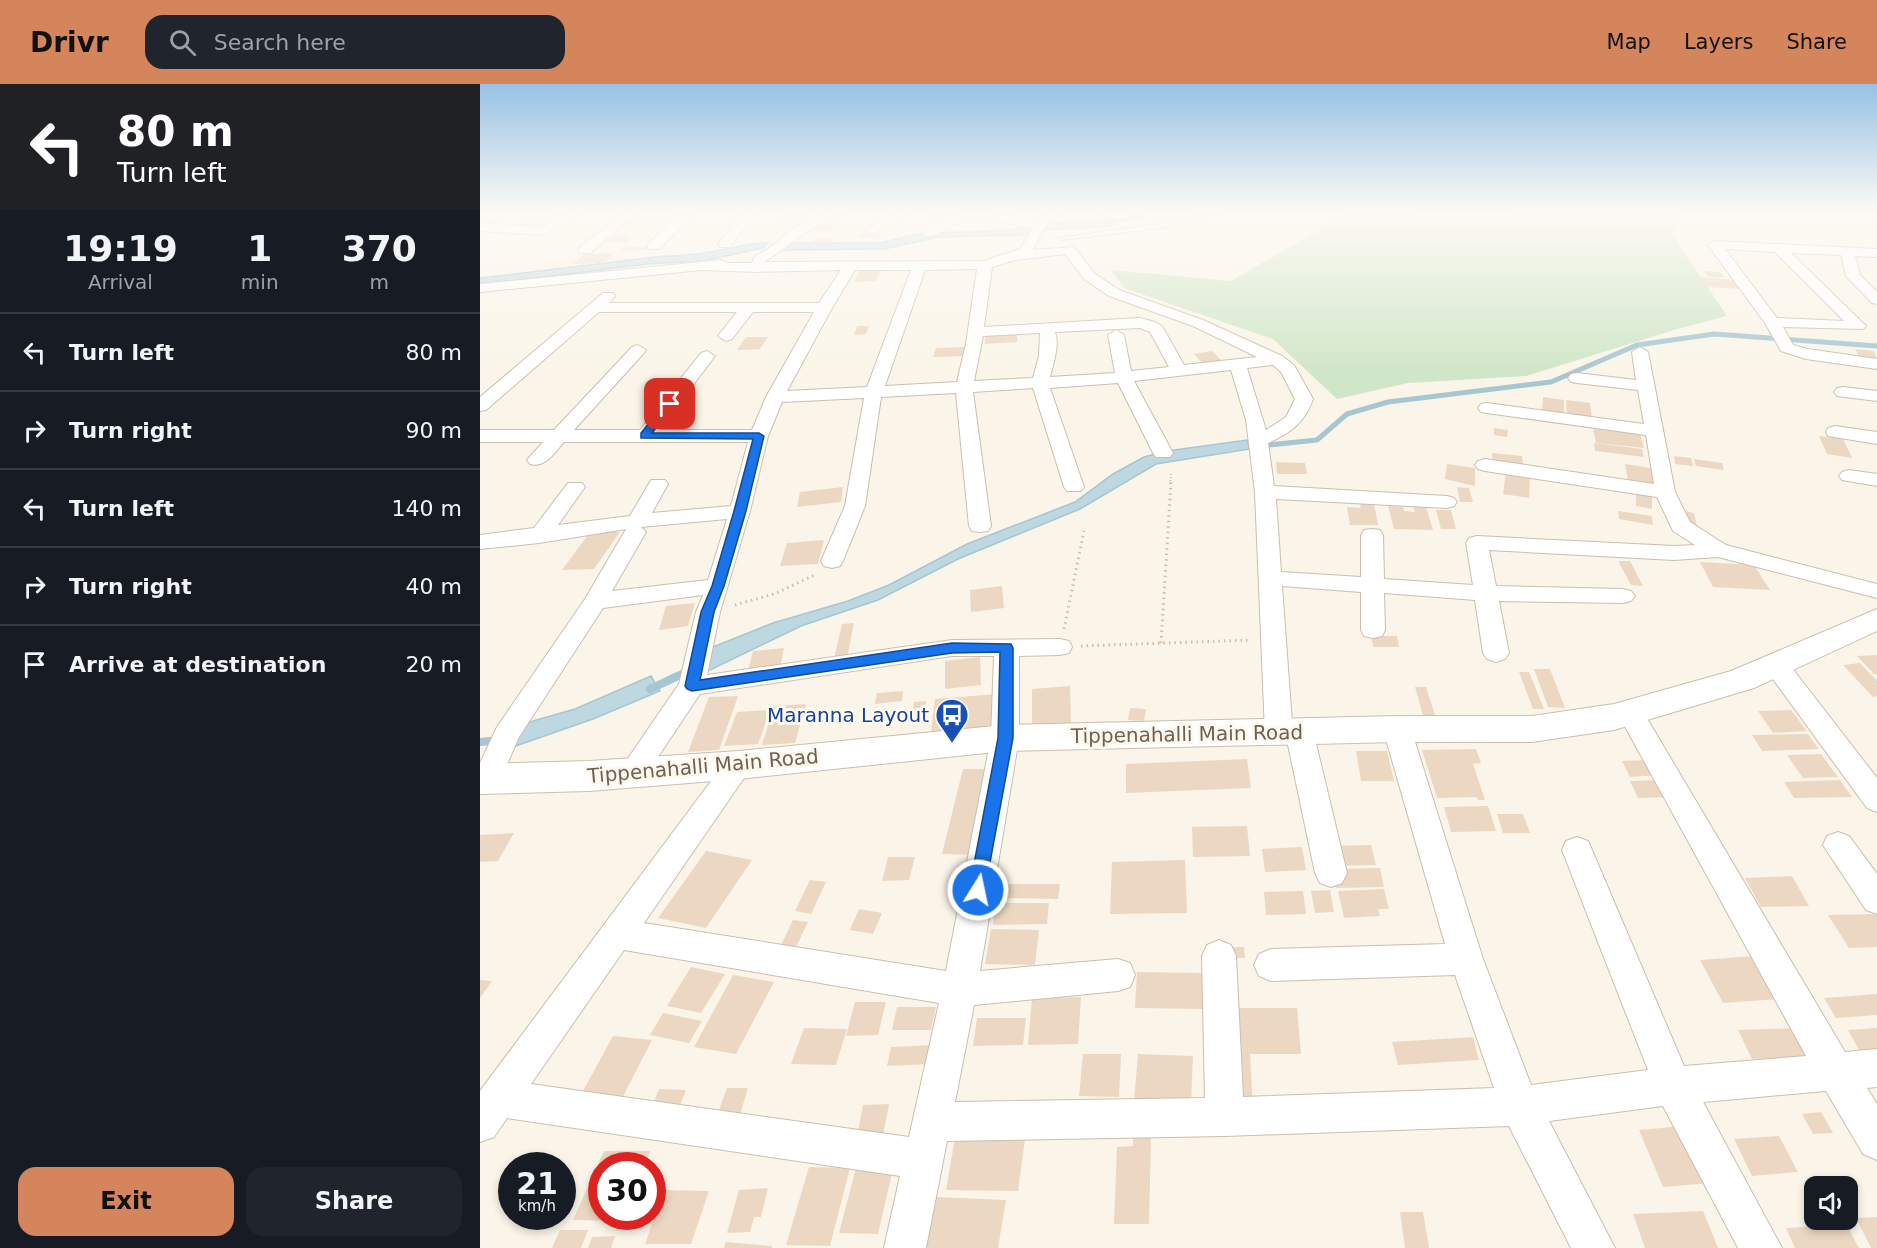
<!DOCTYPE html>
<style>
body{margin:0;font-family:"DejaVu Sans",sans-serif;background:#20242c;color:#f1f3f6;height:100vh;display:flex;flex-direction:column;font-size:22px;white-space:nowrap}
*{box-sizing:border-box;margin:0}
p{font-size:20px;color:#9ea1a6}
.icon{flex:none;width:33px;height:33px;fill:none;stroke:currentColor;stroke-width:2;stroke-linecap:round;stroke-linejoin:round}
.map{position:relative;flex:1;overflow:hidden}
.drawer{display:flex;flex-direction:column;background:#171b24;width:480px}
.drawer>*{flex:none}
.hud{background:#202124;color:#fff;overflow:hidden}
.controls{position:absolute;left:1324px;top:1092px;display:grid;gap:12px}
.controls a{display:grid;place-items:center;width:54px;height:54px;border-radius:12px;background:#171b24;box-shadow:0 3px 9px #0003;font-size:30px}
.speed{position:absolute;left:18px;top:1068px;display:flex;gap:12px;font-size:30px;font-weight:700;text-align:center}
.speed>*{display:grid;place-content:center;width:78px;height:78px;border-radius:50%;background:#171b24;box-shadow:0 3px 9px #0003;line-height:1}
.speed small{font-size:15px;font-weight:400}
.speed .limit{border:9px solid #d22;background:#fff;color:#111}
.pin{position:absolute;display:grid;place-items:center;width:51px;height:51px;color:#fff;margin:-26px;border-radius:12px;box-shadow:0 3px 9px #0006}
.me{position:absolute;width:66px;margin:-33px;rotate:10deg;stroke-linejoin:round;filter:drop-shadow(0 0 4px #0008)}
.turn{display:flex;align-items:center;gap:21px;height:126px;padding:0 18px;font-size:27px}
.turn .icon{width:78px;height:78px;stroke-width:2.5}
.turn b{display:block;font-size:42px;line-height:51px}
.eta{display:flex;justify-content:space-evenly;align-items:center;height:102px;text-align:center}
.eta b{font-size:36px;font-weight:700;line-height:42px}
.action{display:flex;gap:12px;margin-top:auto;padding:12px 18px}
.action a{flex:1;height:69px;border-radius:18px;background:#d5855b;color:#111;font-size:24px;font-weight:700;line-height:69px;text-align:center}
.action a+a{background:#20242c;color:#f1f3f6}
ul{padding:0;list-style:none}
li{display:flex;align-items:center;gap:18px;height:78px;padding:0 18px;border-top:2px solid #363941}
li div{flex:1}
li b{display:block;font-size:22px}
li em{font-style:normal}
header{display:flex;align-items:center;gap:36px;box-sizing:border-box;height:84px;padding:0 30px;background:#d5855b;color:#111}
header strong{font-size:28px}
nav{display:flex;gap:33px;margin-inline-start:auto;font-size:21px}
.search{width:420px;height:54px;background:#20242c;display:flex;align-items:center;gap:15px;box-sizing:border-box;padding:0 21px;border-radius:18px;color:#9ea1a6;font-size:22px}
main{display:flex;flex:1;min-height:0}
.map>svg:first-child{display:block}
.green{fill:#d0e6c8}
.water{fill:#bed8e1;stroke:#a6c6d2;stroke-width:1.5}
.lines{fill:none;stroke-linecap:round;stroke-linejoin:round}
.stream-far3{stroke:#a6c6d2;stroke-width:4}
.stream-far2{stroke:#a6c6d2;stroke-width:5}
.stream-far1{stroke:#a6c6d2;stroke-width:7}
.stream{stroke:#a6c6d2;stroke-width:8}
.building{fill:#ecd8c2}
.service-casing{stroke:#cbbeaf;stroke-width:2}
.minor-casing{stroke:#cbbeaf;stroke-width:2}
.tertiary-casing{stroke:#cbbeaf;stroke-width:2}
.path-far1{stroke:#d1bca6;stroke-width:2;stroke-dasharray:1 2;stroke-linecap:butt}
.path{stroke:#d1bca6;stroke-width:3;stroke-dasharray:1.5 4;stroke-linecap:butt}
.service{fill:#fff;fill-rule:evenodd}
.minor{fill:#fff;fill-rule:evenodd}
.tertiary{fill:#fff;fill-rule:evenodd}
.route{fill:#1a73e8;stroke:#114b97;stroke-width:1.5}
.labels{text-anchor:middle;stroke-width:6;stroke-linejoin:round;paint-order:stroke}
.transit-label{font-size:20px;fill:#164399;stroke:#fdf9ee;text-anchor:end}
.street-label{font-size:20px;fill:#715f4f;stroke:#fdf9ee}
</style>
<header>
<strong>Drivr</strong>
<div class="search"><svg class="icon" aria-label="search" viewBox="0 0 24 24"><circle cx="10" cy="10" r="6"/><path d="M15 15l6 6"/></svg>Search here</div>
<nav><a>Map</a><a>Layers</a><a>Share</a></nav>
</header>
<main>
<section class="drawer">
<div class="hud">
<div class="turn"><svg class="icon" aria-label="left" viewBox="0 0 24 24"><path d="M17 20v-9H6M10 6l-5 5 5 5"/></svg><div><b>80 m</b>Turn left</div></div>
</div>
<div class="eta">
<div><b>19:19</b><p>Arrival</p></div>
<div><b>1</b><p>min</p></div>
<div><b>370</b><p>m</p></div>
</div>
<ul>
<li><svg class="icon" aria-label="left" viewBox="0 0 24 24"><path d="M17 20v-9H6M10 6l-5 5 5 5"/></svg><div><b>Turn left</b></div><em>80 m</em></li>
<li><svg class="icon" aria-label="right" viewBox="0 0 24 24"><path d="M7 20v-9h11M14 6l5 5-5 5"/></svg><div><b>Turn right</b></div><em>90 m</em></li>
<li><svg class="icon" aria-label="left" viewBox="0 0 24 24"><path d="M17 20v-9H6M10 6l-5 5 5 5"/></svg><div><b>Turn left</b></div><em>140 m</em></li>
<li><svg class="icon" aria-label="right" viewBox="0 0 24 24"><path d="M7 20v-9h11M14 6l5 5-5 5"/></svg><div><b>Turn right</b></div><em>40 m</em></li>
<li><svg class="icon" aria-label="arrive" viewBox="0 0 24 24"><path d="M6 21V4h12l-3 4 3 4H6"/></svg><div><b>Arrive at destination</b></div><em>20 m</em></li>
</ul>
<div class="action"><a>Exit</a><a>Share</a></div>
</section>
<div class="map">
<svg width="1397" height="1164" viewBox="0 0 1397 1164">
<rect width="100%" height="100%" fill="#faf5e8"/>
<!-- green -->
<path class="green" d="M869 129H916L1014 140 1034 129H1199L1192 150 1247 232 1194 246 1046 292 928 299 857 315 793 255 644 204 631 186 751 197Z"/>
<!-- water -->
<path class="water" d="M636 135 632 142 562 146 563 140Z
M554 142 553 149 540 151 459 153 404 165 298 166 305 159H400L437 150 529 146Z
M288 159 283 164 223 177 167 180 0 201V194L175 173 220 170 272 160Z
M767 356 770 365 676 380 600 425 478 475 398 516 321 542 228 587 223 567 293 539 368 517 409 501 487 460 595 418 633 390 664 373 687 367Z
M171 592 180 607 113 635 27 665 35 642 95 625Z"/>
<g class="lines">
<!-- stream-far3 -->
<path class="stream-far3" d="M628 137 663 133"/>
<!-- stream-far2 -->
<path class="stream-far2" d="M779 362 837 356 867 330 908 318 1071 298 1157 261 1234 250 1397 262"/>
<!-- stream-far1 -->
<path class="stream-far1" d="M192 594 208 587"/>
<!-- stream -->
<path class="stream" d="M170 605 196 593
M0 658 21 656"/>
</g>
<!-- building -->
<path class="building" d="M307 129H319L324 130 318 136H301Z
M456 129H479L469 135 451 132Z
M50 134 67 135 50 143 33 142Z
M151 135H173L167 140H145Z
M177 135H193L187 140H171Z
M343 140 359 143 348 147 332 145Z
M387 148 404 150 396 155 378 152Z
M133 151 154 152 146 158 125 157Z
M341 153 356 155 348 159 329 158Z
M144 163H169L166 166H140Z
M135 169 124 179 93 180 105 170Z
M379 187H401L396 197 374 198Z
M1224 187 1240 188 1245 193H1229Z
M1219 193 1255 196 1262 205 1224 203Z
M377 242H389L386 250 374 251Z
M537 250V258L505 260V252Z
M266 253H288L280 265 257 266Z
M487 263 484 272 453 273 456 264Z
M1375 265 1394 267 1397 276 1380 274Z
M732 267 742 277 724 281 714 270Z
M1063 313 1084 316V329L1062 326Z
M1086 316 1110 319 1112 334 1087 331Z
M1014 344 1028 346 1027 353 1014 351Z
M1113 345 1160 350 1164 364 1116 359Z
M1339 352 1363 355 1372 374 1347 370Z
M1114 359 1162 365 1164 373 1115 367Z
M1012 369 1042 372 1043 381 1013 378Z
M1194 372 1211 374 1213 382 1195 380Z
M1214 375 1242 379 1244 386 1216 382Z
M796 378 825 379 827 390H797Z
M967 380 995 384V402L965 395Z
M1145 380 1171 384 1174 401 1148 397Z
M1026 389 1050 393 1049 414 1023 410Z
M363 403 361 418 317 423 320 408Z
M977 403 989 404 993 418H980Z
M1156 410 1172 413V425L1156 422Z
M880 419 894 420 898 441H870L867 423 881 424Z
M908 422 923 423 924 427 935 428 933 423H946L953 446 914 445Z
M956 426H971L976 445H961Z
M1138 427 1172 432 1173 441 1139 435Z
M1205 427 1214 429 1217 442 1207 440Z
M110 448H140L114 485 82 486Z
M344 456 338 480 300 482 307 459Z
M1138 477H1150L1163 502 1151 501Z
M1220 478 1274 481 1290 506 1233 503Z
M522 502 524 524 491 528 490 506Z
M215 519 208 542 179 546 186 522Z
M374 539 367 574 354 575 362 540Z
M891 552H917L919 563H893Z
M304 564 300 584 268 587 273 567Z
M1397 571V590H1394L1377 572Z
M500 573 501 601 465 605V577Z
M1380 579 1397 597V612L1393 613 1363 581Z
M1054 585H1070L1085 624 1068 623Z
M1039 588H1049L1064 625H1053Z
M590 602 591 639 552 642V605Z
M935 603H946L955 631H943Z
M423 607 422 617 395 620 397 609Z
M516 610 514 643 451 648 455 615Z
M258 612 239 666 208 668 229 613Z
M446 617 444 633H432L434 618Z
M326 620 315 659 282 661 294 622Z
M650 624 666 625 664 637 648 636Z
M290 626 278 660 244 662 257 628Z
M1311 626 1327 647 1293 649 1278 627Z
M1328 650 1339 665 1282 667 1272 651Z
M996 665 1001 679 993 680 1005 716H998L997 713 957 714 942 666Z
M876 667H907L914 697H881Z
M1341 670 1358 693 1323 694 1307 671Z
M767 675 771 704 646 709V680Z
M1172 676 1181 691 1150 693 1142 677Z
M483 685H513L494 771 462 770Z
M1185 696 1194 713 1158 714 1150 697Z
M1360 696 1372 713 1314 714 1304 698Z
M1008 722 1016 747 971 748 964 723Z
M1017 730H1043L1050 749H1023Z
M767 742 770 772 713 773 712 743Z
M34 749 18 777 0 778V751Z
M891 761 896 781 855 782 852 762Z
M822 763 826 786 785 788 782 765Z
M226 767 272 776 226 844 178 834Z
M408 773H435L429 796 402 797Z
M705 776 707 829 630 830 632 778Z
M900 784 904 803 856 804 852 785Z
M1312 792 1329 822 1281 823 1265 794Z
M330 796 346 798 331 830 315 827Z
M521 800H580L578 815 518 814Z
M904 805 909 825H898L900 832 864 834 858 807Z
M850 806 854 828 835 829 831 807Z
M823 807 826 830 786 831 784 808Z
M516 819H569L567 840 513 841Z
M379 825 402 829 393 850 370 846Z
M1397 830V863L1369 864 1348 831Z
M313 836 328 838 313 869 298 867Z
M511 845 559 846 555 881 505 880Z
M747 863H764L765 874H748Z
M1274 872 1299 915 1243 919 1220 876Z
M211 883 245 890 221 929 187 922Z
M657 888 724 889 725 925 655 924Z
M253 891 294 898 256 970 214 963Z
M0 896 12 897 0 914Z
M1397 910V931L1356 934 1344 914Z
M601 913 598 960 548 961 552 914Z
M375 918H406L398 951 366 952Z
M417 923H456L451 946H412Z
M748 924H817L821 970H770L773 1024 752 1023Z
M183 929 222 937 209 959 170 951Z
M497 934H546L543 961 493 962Z
M324 944 367 945 356 981 311 980Z
M1316 944 1332 973 1272 975 1258 946Z
M1397 944V972L1383 973 1368 946Z
M133 952 172 956 139 1020 98 1016Z
M993 953 999 976 918 981 912 958Z
M454 961 452 980 407 982 411 963Z
M603 970H641L639 1013 599 1012Z
M658 970 713 972 711 1019 654 1017Z
M247 1004H268L258 1037H235Z
M179 1005 206 1006 197 1030H169Z
M409 1020 403 1052 377 1054 383 1021Z
M1341 1028 1353 1049 1333 1050 1322 1030Z
M1204 1042 1230 1099 1183 1103 1159 1046Z
M1299 1052 1318 1088 1272 1092 1254 1055Z
M653 1053H671L669 1140H634L637 1063 653 1062Z
M475 1054 545 1055 538 1107 466 1106Z
M124 1067H170L165 1082H122V1132H144L142 1137 93 1136Z
M329 1083 370 1084 350 1162 306 1161Z
M376 1084 413 1085 398 1150 359 1149Z
M288 1104 281 1133H274L270 1148 247 1149 259 1106Z
M184 1106 229 1107 211 1160H165Z
M456 1113 526 1116 518 1164H446Z
M1223 1127 1238 1164H1165L1153 1130Z
M920 1128H943L949 1164H925Z
M1397 1133V1164H1391L1376 1134Z
M1366 1140 1379 1164H1315L1306 1144Z
M80 1146H108L101 1164H72Z
M135 1152 131 1164H108L112 1153Z
M246 1158 292 1162V1164H244Z"/>
<g class="lines">
<!-- service casing -->
<g class="service-casing">
<path id="service" d="M729 129H740L679 144 581 156 578 154 679 140Z"/>
</g>
<!-- minor casing -->
<g class="minor-casing">
<path id="minor" d="M85 129H100L63 151 0 147V139L61 143Z
M143 129H157L110 169H100L98 166 100 163Z
M202 129H215L179 165H169L167 162 169 159Z
M262 129H275L250 163H240L238 160Z
M347 129H363L323 150 285 178 504 177 540 165 553 144 487 132 454 152H444L443 149C472 117 520 131 557 137L569 129H584L565 142 553 166 594 163 614 189 639 206 723 236 802 272 814 281 833 315C825 339 810 349 788 359L794 402 967 412 974 414 977 418 974 422 967 424 796 415 801 488 881 493V451L884 446 892 445 900 446 903 451 904 495 993 501 986 459 989 454 997 452 1194 462 1215 461 1193 447 1177 413 1005 387 998 385 995 381 998 377 1005 375 1174 400 1166 351 1007 329 1001 328 998 324 1001 320 1007 319 1164 340 1158 306 1097 299 1091 298 1088 294 1091 290 1097 289 1156 296 1152 268 1160 263 1168 268 1195 408 1210 438 1246 461 1397 500V514L1238 473 1194 476 1009 466 1016 502 1143 505 1151 507 1155 512 1151 517 1143 519 1019 517 1029 569 1025 575 1016 578 1007 575 1003 569 995 516 904 509 905 546 902 552 893 554 884 552 881 546V508L802 502 812 639 819 637 829 640 833 647 867 789 862 799 851 803 840 799 835 789 807 656 799 658 789 655 785 648 775 408 766 336 751 286 654 297 693 369 690 373H676L673 369 638 299 570 304 604 403 601 407H587L584 403 553 304 493 308 511 442 508 447 500 448 492 447 489 442 476 309 401 313 385 422 363 477 360 482 352 484 344 482 341 477 365 422 384 314 302 318 288 352 270 427 240 528 227 591 472 556 580 555 589 557 592 563 589 569 580 571 539 572V654L500 887 638 875 650 879 655 891 650 903 638 907 494 921 475 1018 725 1014 722 872 727 861 739 856 751 861 756 872 763 1013 1014 1004 975 891 791 897 779 892 774 881 779 870 791 865 965 860 903 645 907 638 917 635 927 638 931 645 1003 875 1051 1001 1168 986 1082 766 1086 757 1097 753 1108 757 1112 766 1204 982 1326 972 1137 628 1141 621 1150 618 1159 621 1365 968 1397 965V1003L1387 1004 1397 1020V1076L1383 1070 1346 1007 1223 1018 1302 1164H1258L1183 1022 1069 1037 1135 1164H1091L1029 1042 745 1052 467 1057 446 1164H404L420 1092 27 1034 14 1053 0 1058V1007L249 673 259 670 269 673 273 681 164 839 466 887 511 654 514 572H472L220 610 162 697 152 700 142 697 138 689 199 600 216 528 223 511 123 524 39 653 17 703 7 706 0 704V679L17 643 105 515 146 445 59 459 0 465V451L54 444 88 399H102L105 403 78 441 150 432 171 396H185L188 400 172 429 251 422 268 358H84C74 369 66 384 50 380L47 376 63 358H0V346H74L152 263 158 261 166 266 164 269 94 346H160L221 269 227 267 235 272 179 346H272L286 313 334 228H273L252 255 246 257 238 252 257 228H119L6 326 0 327V313L123 209H133L135 212 129 219H339L361 186 276 188 222 186 0 208V200L241 176 247 179H272L275 172 288 165 313 144ZM585 170 604 195 629 212 713 242 777 273 704 281 682 242 675 238 660 234 504 243 512 183 535 176ZM497 185 486 260 477 298 405 302 445 186ZM375 186H431L387 303 307 307 352 224ZM660 244 670 248 689 283 651 287 644 251 636 246 628 251 635 289 570 293C573 280 580 261 575 248ZM560 249 559 272 553 294 494 297 503 252ZM793 281 801 288 815 315 806 333 786 346 767 284ZM247 435 228 496 132 507 166 448 161 443ZM144 866 459 919 429 1053 51 1000Z
M414 129H429L396 149 392 150 386 146Z
M617 129H659L643 136 619 132Z
M1235 157 1397 165V173L1375 172 1380 191 1397 208V220L1392 219 1366 192 1361 171 1311 169 1383 239 1386 242 1383 245 1303 243 1313 261 1328 265 1397 275V285L1326 275 1301 267 1285 239 1228 161ZM1245 165 1295 168 1364 237 1297 234Z
M1363 303 1397 307V317L1357 312 1354 308 1357 304Z
M1355 342 1397 348V360L1348 352 1346 348 1348 344Z
M1369 386 1397 390V402L1362 396 1359 392 1362 388Z
M1296 572 1305 575 1397 694V728L1387 724 1287 587 1283 581 1287 575Z
M1358 748 1369 752 1397 790V830L1386 826 1343 761 1347 752Z"/>
</g>
<!-- tertiary casing -->
<g class="tertiary-casing">
<path id="tertiary" d="M1397 525V547L1274 604 1134 646 1052 658H917L525 667 259 695 109 707 0 710V680L109 677 259 667 525 641 917 632H1052L1134 620 1251 587Z"/>
</g>
<!-- path-far1 -->
<path class="path-far1" d="M690 400 691 390"/>
<!-- path -->
<path class="path" d="M255 521 294 510 337 490
M584 545 604 447
M681 559 691 398
M601 562 771 556"/>
<!-- service -->
<use href="#service" class="service"/>
<!-- minor -->
<use href="#minor" class="minor"/>
<!-- tertiary -->
<use href="#tertiary" class="tertiary"/>
</g>
<!-- sky -->
<linearGradient id="sky" x2="0" y2="1"><stop stop-color="#97c2e5"/><stop offset="0.44" stop-color="#fdfaf5"/><stop offset="1" stop-color="#fdfaf5" stop-opacity="0"/></linearGradient>
<rect width="1397" height="292" fill="url(#sky)"/>
<!-- route -->
<path class="route" d="M190 317 194 320 172 349H279L284 352 266 427 244 502 234 528 220 596 472 559 531 560 533 564V654L504 811 498 813 492 811 489 806 518 654 520 568 472 569 212 607 207 605 205 602 221 528 232 502 254 427 273 355 161 354V349L186 318Z"/>
<!-- icons -->
<defs>
<g id="bus-pin" transform="scale(1.725)"><path d="M0 17L-7.5 6A9.5 9.5 0 1 1 7.5 6Z" fill="#1a4fb4" stroke="#fdf9ee"/><path d="M-5-6H5V4H4V6H2V4H-2V6H-4V4H-5ZM-3.5-4V0h7V-4ZM-3.5 1.2v1.5H-2V1.2ZM2 1.2v1.5H3.5V1.2Z" fill="#fff"/></g>
</defs>
<g fill-rule="evenodd">
<use href="#bus-pin" x="472" y="631"/>
</g>
<g class="labels">
<!-- transit labels -->
<g class="transit-label">
<text x="449" y="638">Maranna Layout</text>
</g>
<!-- street labels -->
<g class="street-label">
<text transform="translate(707 650) rotate(-1)" y="7">Tippenahalli Main Road</text>
<text transform="translate(223 682) rotate(-5)" y="7">Tippenahalli Main Road</text>
</g>
</g>
</svg>
<div class="controls">
<a><svg class="icon" aria-label="sound" viewBox="0 0 24 24"><path d="M4 9h4l5-4v14l-5-4H4zM17 9q2 3 0 6"/></svg></a>
</div>
<div class="speed"><div>21<small>km/h</small></div><div class="limit">30</div></div>
<div class="pin" style="left:190px;top:320px;background:#d93025"><svg class="icon" aria-label="arrive" viewBox="0 0 24 24"><path d="M6 21V4h12l-3 4 3 4H6"/></svg></div>
<svg class="me" style="left:498px;top:806px" viewBox="-20 -20 40 40"><circle r="17" fill="#1a73e8" stroke="#fff" stroke-width="3"/><path d="M0-11L8 9 0 5-8 9z" fill="#fff"/></svg>
</div>
</main>
